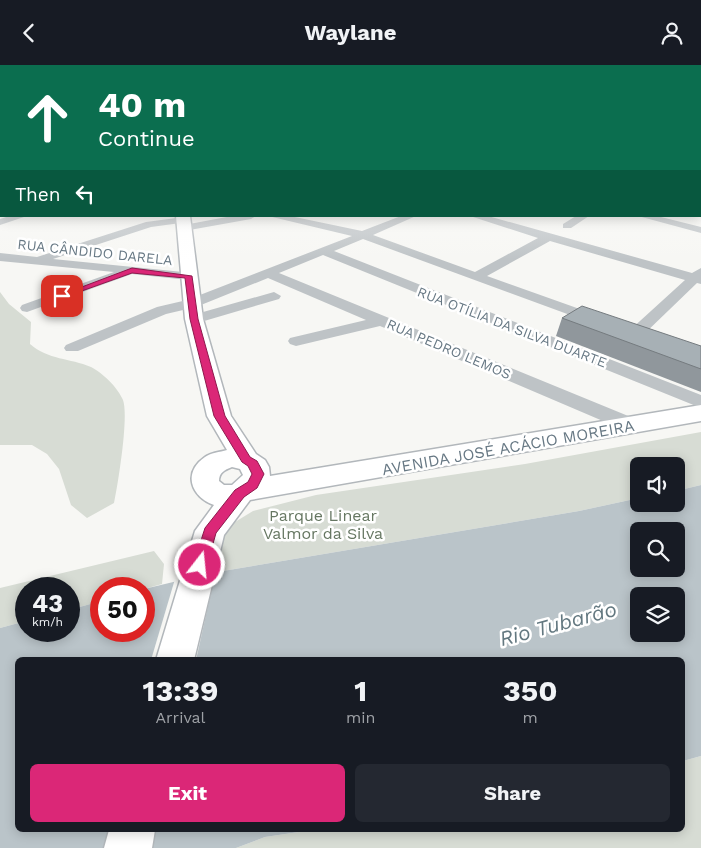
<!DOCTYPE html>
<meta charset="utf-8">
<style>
body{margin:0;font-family:"Work Sans",sans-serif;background:#242831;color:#f1f3f6;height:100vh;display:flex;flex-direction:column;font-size:19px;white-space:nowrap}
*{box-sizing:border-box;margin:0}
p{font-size:16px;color:#9ea1a6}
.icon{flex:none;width:28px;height:28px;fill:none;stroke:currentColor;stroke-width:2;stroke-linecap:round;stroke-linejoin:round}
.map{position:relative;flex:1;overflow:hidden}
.sheet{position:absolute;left:15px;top:592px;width:670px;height:175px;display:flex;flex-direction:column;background:#171b24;border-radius:8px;box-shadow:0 2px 12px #0003}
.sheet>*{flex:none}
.guide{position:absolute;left:0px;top:0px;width:701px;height:152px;box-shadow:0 2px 12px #0003;background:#0b6e4f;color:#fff;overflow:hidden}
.buttons{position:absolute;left:630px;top:392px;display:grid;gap:10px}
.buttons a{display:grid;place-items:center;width:55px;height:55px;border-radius:8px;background:#171b24;box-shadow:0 2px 12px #0003;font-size:25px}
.speed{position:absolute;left:15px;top:512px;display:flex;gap:10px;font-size:25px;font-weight:700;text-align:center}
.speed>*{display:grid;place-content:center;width:65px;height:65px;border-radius:50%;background:#171b24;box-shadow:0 2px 12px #0003;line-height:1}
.speed small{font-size:12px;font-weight:400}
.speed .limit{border:8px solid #d22;background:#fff;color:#111}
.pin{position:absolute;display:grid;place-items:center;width:42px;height:42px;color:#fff;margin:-21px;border-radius:10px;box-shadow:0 2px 8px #0006}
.me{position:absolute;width:55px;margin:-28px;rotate:16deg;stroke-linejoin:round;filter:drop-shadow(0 0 4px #0008)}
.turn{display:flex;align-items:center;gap:18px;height:105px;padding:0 15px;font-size:22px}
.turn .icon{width:65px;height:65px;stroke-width:2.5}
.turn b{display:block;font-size:35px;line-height:42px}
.then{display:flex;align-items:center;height:48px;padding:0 15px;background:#0003;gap:10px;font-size:19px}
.eta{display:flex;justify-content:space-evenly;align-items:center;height:85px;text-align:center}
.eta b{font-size:30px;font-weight:700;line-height:35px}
.button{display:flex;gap:10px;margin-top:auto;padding:10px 15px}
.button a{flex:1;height:58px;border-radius:8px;background:#db2777;color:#fff;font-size:20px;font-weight:700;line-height:58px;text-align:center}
.button a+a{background:#242831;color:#f1f3f6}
header{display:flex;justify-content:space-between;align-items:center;height:65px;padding:0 15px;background:#171b24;font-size:22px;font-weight:700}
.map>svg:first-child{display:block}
.green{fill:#d7dcd4}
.water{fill:#bac4c9;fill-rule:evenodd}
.pier{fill:#f7f7f4}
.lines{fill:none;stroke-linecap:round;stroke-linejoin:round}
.major-casing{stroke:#b2b7bb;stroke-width:3}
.minor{fill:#bec3c6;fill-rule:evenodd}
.major{fill:#fff;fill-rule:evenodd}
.wall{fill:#90979c}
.building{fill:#a7b0b5;stroke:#757b7f}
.route{fill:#db2777;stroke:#8e194d}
.labels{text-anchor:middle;stroke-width:5;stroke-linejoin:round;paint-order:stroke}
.far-street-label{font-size:14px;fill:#677884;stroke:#fff}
.street-label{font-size:16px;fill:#677884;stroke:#fff}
.park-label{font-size:16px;fill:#667762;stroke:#fff}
.near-water-label{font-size:21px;font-style:italic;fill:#637880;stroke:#fff}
</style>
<header><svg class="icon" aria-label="back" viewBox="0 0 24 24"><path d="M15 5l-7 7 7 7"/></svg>Waylane<svg class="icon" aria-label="person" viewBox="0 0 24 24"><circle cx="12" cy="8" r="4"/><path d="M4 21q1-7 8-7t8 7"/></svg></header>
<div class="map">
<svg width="701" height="783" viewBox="0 0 701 783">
<rect width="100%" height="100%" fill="#f7f7f4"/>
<!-- green -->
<path class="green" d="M0 227 9 239 31 257 30 279C48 295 70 293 91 302 103 308 118 323 123 335 129 351 118 419 114 438L87 453 71 440 59 404 47 389 32 380H0Z
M701 367V420L676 426V401H639V433L579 446 211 508 224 469 235 457 253 446 316 430 525 399Z
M154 486 164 499 162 519 144 524H101V536L69 545V524H26V556L0 563V523Z
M701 691V783H236L265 772 312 765H682L683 696Z"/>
<!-- water -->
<path class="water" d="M701 420V691L683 696 682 595H18V765H312L265 772 236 783H0V563L26 556V566H69V545L101 536V566H144V524L211 508 579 446 639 433V439H676V426ZM639 466H676V504H639ZM639 531H676V569H639Z"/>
<!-- pier -->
<path class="pier" d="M216 505 196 595H151L175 514Z"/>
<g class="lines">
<!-- major casing -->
<g class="major-casing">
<path id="major" d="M176 151H190L203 254 231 351 256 389 265 395 269 402 270 411 701 340V356L250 435 224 470 194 595H156L195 466 214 440C191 432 182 408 205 392 210 388 220 387 227 385L207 351 185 254ZM232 402 240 404 243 410 232 420H224L219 416C219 408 224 405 232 402Z
M109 765H155L152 783H104Z"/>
</g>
<!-- minor -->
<path class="minor" d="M1 99V105L0 106V100Z
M700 104H701V110H700Z
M700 119H701V126H700Z
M700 137H701V144H700Z
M9 151H27L0 160V154Z
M232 151H256L251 154 184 166 178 163 184 160Z
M268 151H290L362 166 401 151H416L373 170 475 207 538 173 470 151H488L692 208 701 203V219L697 218 641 272 635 274 627 269 629 266 685 215 550 176 487 211 605 253 608 256 605 259 600 261 363 174 334 186 701 330V343L323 190 279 208 638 355 641 360 638 365 631 366 624 365 380 261 296 281 290 279 288 276 290 273 366 255 268 213 196 242 166 249 78 286H66L64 283 66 280 157 242 187 235 352 171Z
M576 151H589L571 163H563V159Z
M638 151H657L701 162V168Z
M184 152 189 155 188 157 151 162 53 194 193 208 195 211 193 214 188 215 132 209 27 247 22 246 20 243 22 240 114 207 0 196V188L37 192 146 157Z
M274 227 281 231 279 234 194 259 186 254 189 251Z"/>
<!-- major -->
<use href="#major" class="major"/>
</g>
<!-- wall -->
<path class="wall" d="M562 253 701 281V327L556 271Z"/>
<!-- building -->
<path class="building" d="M582 241 701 281V304L562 253Z"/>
<!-- sky -->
<linearGradient id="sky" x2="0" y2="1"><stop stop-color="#95badc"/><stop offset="0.44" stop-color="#fbfbfa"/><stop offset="1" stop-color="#fbfbfa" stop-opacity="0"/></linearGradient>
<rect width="701" height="196" fill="url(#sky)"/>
<!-- route -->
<path class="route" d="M132 203 192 211 198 254 225 351 250 392 257 396 264 409 257 423 244 432 216 468 207 500 205 504H195L193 500 205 463 235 425 248 417 252 409 248 401 242 397 214 351 190 254 185 213 132 208 65 232 58 231Z"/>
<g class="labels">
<!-- far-street labels -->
<g class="far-street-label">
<text transform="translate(95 187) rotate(6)" y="5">RUA CÂNDIDO DARELA</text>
<text transform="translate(512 262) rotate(21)" y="5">RUA OTÍLIA DA SILVA DUARTE</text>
<text transform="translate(449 284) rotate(23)" y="5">RUA PEDRO LEMOS</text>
</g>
<!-- street labels -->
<g class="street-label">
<text transform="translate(508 382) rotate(-10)" y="6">AVENIDA JOSÉ ACÁCIO MOREIRA</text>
</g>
<!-- park labels -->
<g class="park-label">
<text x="323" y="456">Parque Linear<tspan x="323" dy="18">Valmor da Silva</tspan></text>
</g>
<!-- near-water labels -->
<g class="near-water-label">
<text transform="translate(558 559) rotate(-15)" y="7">Rio Tubarão</text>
</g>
</g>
</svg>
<div class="buttons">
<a><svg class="icon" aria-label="sound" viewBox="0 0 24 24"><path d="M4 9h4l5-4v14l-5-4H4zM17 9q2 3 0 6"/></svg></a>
<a><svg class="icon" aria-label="search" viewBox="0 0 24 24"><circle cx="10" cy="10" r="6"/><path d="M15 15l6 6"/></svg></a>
<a><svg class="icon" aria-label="layers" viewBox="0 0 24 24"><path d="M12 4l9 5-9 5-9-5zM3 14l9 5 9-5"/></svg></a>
</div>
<div class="speed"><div>43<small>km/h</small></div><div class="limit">50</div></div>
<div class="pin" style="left:62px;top:231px;background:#d93025"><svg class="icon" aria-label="arrive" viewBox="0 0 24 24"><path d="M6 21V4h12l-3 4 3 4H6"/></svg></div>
<svg class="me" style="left:200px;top:500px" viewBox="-20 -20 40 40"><circle r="17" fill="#db2777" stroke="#fff" stroke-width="3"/><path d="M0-11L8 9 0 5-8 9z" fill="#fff"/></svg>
<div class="guide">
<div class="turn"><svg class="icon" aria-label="ahead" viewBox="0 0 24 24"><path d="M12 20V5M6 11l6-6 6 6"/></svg><div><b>40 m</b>Continue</div></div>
<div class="then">Then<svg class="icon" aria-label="left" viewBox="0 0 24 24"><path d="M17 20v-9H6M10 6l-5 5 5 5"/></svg></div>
</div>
<section class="sheet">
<div class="eta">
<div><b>13:39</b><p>Arrival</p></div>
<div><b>1</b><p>min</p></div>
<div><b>350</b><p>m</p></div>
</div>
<div class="button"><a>Exit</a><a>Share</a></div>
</section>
</div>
